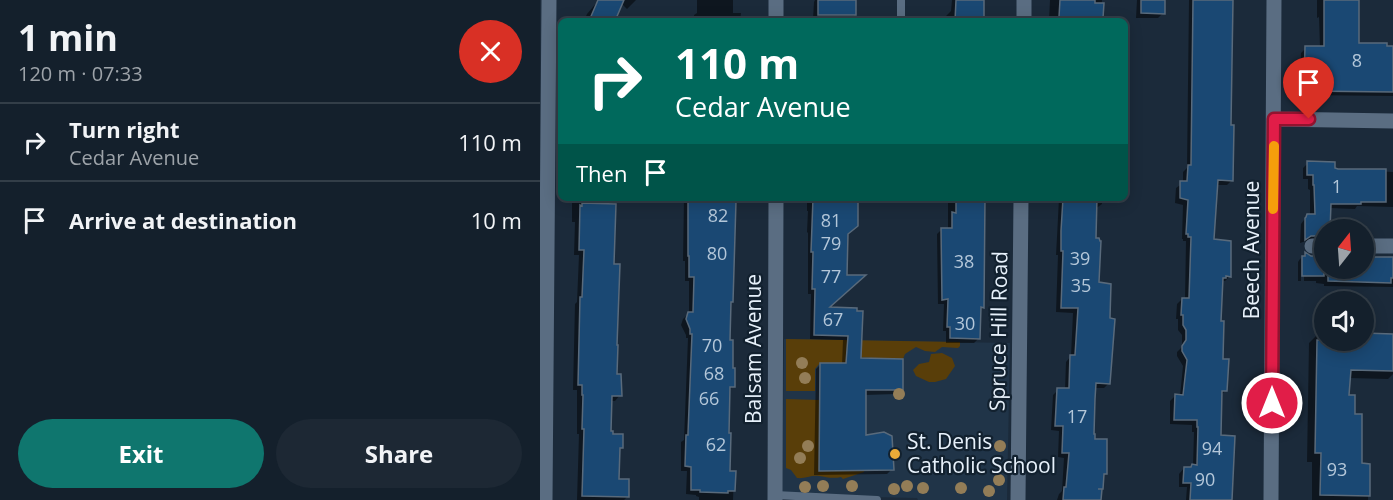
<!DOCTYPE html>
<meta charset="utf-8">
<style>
body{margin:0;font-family:"Open Sans",sans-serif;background:#1d2834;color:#f1f3f6;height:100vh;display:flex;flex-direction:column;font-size:22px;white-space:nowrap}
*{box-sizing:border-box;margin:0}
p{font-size:20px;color:#9da3a9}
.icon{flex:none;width:33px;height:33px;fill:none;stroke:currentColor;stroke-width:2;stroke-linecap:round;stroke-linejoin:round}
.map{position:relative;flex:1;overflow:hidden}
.panel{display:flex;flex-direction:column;background:#14202c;width:540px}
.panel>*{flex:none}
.hud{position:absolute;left:18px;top:18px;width:570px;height:183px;border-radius:9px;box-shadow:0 3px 15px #0003,0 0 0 2px #333e48;background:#00695c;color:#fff;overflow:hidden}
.needle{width:39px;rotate:17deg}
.controls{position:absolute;left:774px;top:219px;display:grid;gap:12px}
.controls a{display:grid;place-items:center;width:60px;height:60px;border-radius:50%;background:#14202c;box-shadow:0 3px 15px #0003,0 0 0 2px #333e48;font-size:30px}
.pin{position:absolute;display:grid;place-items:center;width:51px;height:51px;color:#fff;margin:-62px -26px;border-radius:50% 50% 50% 0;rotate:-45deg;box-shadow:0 0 6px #0007}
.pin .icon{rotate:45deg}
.me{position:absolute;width:66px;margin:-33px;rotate:0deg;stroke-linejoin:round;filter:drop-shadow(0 0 4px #0008)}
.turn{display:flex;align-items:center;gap:21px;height:126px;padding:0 18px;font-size:27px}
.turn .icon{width:78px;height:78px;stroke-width:2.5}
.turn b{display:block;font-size:42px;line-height:51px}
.then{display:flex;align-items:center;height:57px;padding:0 18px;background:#0003;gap:12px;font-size:22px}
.round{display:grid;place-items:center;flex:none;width:63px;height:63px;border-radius:32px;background:#1d2834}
.overview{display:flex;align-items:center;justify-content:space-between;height:102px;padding:0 18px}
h1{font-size:36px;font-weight:700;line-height:45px}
.action{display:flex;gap:12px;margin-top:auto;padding:12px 18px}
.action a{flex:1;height:69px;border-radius:36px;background:#0f766e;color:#fff;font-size:24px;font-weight:700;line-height:69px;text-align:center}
.action a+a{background:#1d2834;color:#f1f3f6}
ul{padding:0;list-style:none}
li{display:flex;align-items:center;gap:18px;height:78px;padding:0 18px;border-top:2px solid #333e48}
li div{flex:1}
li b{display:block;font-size:22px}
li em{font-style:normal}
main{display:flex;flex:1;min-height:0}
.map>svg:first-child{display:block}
.built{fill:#203448}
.green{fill:#593e09}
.shadow{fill:#0007}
.building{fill:#1a4873;stroke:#596a7b;stroke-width:1.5}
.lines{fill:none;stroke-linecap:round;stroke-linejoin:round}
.lane{stroke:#5a6d82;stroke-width:8}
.street{stroke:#5a6d82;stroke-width:15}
.tree{fill:#937d57}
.route-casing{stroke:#92132f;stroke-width:15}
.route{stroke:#e11d48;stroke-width:10}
.slow{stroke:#f59e0b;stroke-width:10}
.poi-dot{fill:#e9ab38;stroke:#12212f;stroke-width:2}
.labels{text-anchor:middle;stroke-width:4.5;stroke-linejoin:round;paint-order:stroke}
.number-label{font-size:18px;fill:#b4c7d9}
.street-label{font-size:21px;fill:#e7f1fb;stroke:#12212f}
.poi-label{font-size:21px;fill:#e7f1fb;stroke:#12212f;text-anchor:start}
</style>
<main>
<section class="panel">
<div class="overview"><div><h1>1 min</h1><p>120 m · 07:33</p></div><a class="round" style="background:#d93025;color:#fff"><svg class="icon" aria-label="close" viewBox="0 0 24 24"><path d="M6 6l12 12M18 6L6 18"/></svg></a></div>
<ul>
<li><svg class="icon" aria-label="right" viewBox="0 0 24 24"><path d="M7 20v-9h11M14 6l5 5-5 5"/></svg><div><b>Turn right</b><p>Cedar Avenue</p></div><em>110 m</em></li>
<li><svg class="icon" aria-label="arrive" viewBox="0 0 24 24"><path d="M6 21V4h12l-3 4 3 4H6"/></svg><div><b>Arrive at destination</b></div><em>10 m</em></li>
</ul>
<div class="action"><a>Exit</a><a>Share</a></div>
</section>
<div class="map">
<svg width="853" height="500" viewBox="0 0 853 500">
<rect width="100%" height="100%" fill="#1b2a3a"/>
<!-- built -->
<path class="built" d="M244 339 470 343 467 500H378L377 498 242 495Z"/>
<!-- green -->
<path class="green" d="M246 339 420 342V346L418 348 402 347 395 352 385 351 376 347 365 354 363 359 307 357 306 363H280L275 369V391H246Z
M402 353 412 358 415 366 406 379 395 382H389L376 376 373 370 379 364 389 362 391 354Z
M246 399 280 400 279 470H324V472L303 479 301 477C293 479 286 477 279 476 271 475 265 479 257 478L251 470 246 468Z"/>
<!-- shadow -->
<path class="shadow" d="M70 0H96L87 9 81 3 74 21H44L47 14 58 1Z
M157 0H193V13H201L200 21H154V15L157 13Z
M275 0H315L314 21H276V19H273L274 2Z
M412 0H443V21H406V16L411 11Z
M510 0H562L561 21H509Z
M597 0H623V13L618 18H596Z
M649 0H692L689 127 692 180 687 185H676L673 240 690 276 685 281H681L679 322 681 360 686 390 680 396V437L690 500H646L647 487H639V474L644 468 649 469 653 465 654 432H652V425L630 424V401L635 396H640L643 366 637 356V352L642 347V335L638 330V319H636L637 304 642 299H645L646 241H643V239H642L643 205 635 203 636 188 643 183V172L647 168Z
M777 0H817L818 44 853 47V96L761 95V89H760L761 53 766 48H780L779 17 777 18Z
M768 163 793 169 853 172V207L817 206 815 209 789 208 784 230V241H766L760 243 761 224 767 216H770V190L768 189V179H763V168Z
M32 198H74L73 265 76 376 80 395 75 401H70L69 433 81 448 78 451 77 481 87 497 84 500H37L39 434H37V390H33L35 304 37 302 39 255H34L35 222H32Z
M144 198H193L192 302 189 305 188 341 193 386 189 391V473H194L193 500H159V497L156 496V495L146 494 147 471H141V442L144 440 148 338H146V335L141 325 143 319 149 313V281H145V261H143Z
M267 198H316L287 309H316L320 359 362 389 356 394 325 395 324 436 352 469 347 474 274 475 276 369 281 364 302 365 303 340 270 339 271 294H268V233L267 232 268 211H267Z
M408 198H444L442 307 440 310 439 338 434 343H406V331H403L404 304H398L397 234 402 229H408Z
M519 198H562V204L555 209 554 239 569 383 564 388H555L552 435 565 473 562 477 556 500H517L519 494 522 491 524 458 518 457 519 431 511 430 513 395 518 390H525L526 362 531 356 533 313 516 312 518 255H516L517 237Z
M765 254 772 257 784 256V268H824V258H853V287L784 286V284L776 283V281H764V258H761V281H758V262L760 259Z
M778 334H784V340H824V335H853V374L848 379 809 378 808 396 820 465H829L828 500H772V462H767L769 343Z"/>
<!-- building -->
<path class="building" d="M58 0H84L75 21H49Z
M278 0H316V15H278Z
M416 0H444V21H415Z
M520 0H555V3H564L563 18 519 17Z
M601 0H625V14L601 13Z
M653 0H693L691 125H694L693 181 678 180 674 239 691 241V277L686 276V278H683L681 321H684L683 359H689L687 391H682L681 435 695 436 692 500H650L651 483H643L644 467H651L652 464 657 465 658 427H657V420H634L635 394 643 395 647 360 642 351V346L646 340V330L643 325V315H641L642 298H649L651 237H648V234H646L648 200 640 198V181H647L648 165H651Z
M784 0H819V43H847V46H853V92L765 91V85H764L765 46H784Z
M767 161 795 162V168L798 169H846V202H821V204H791L790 230H784V236H771L765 240V218L766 217 767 214H775L774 185H773V175H767Z
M148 198H169V201H196L193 302H191L190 340H193V368H195V387H190L189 433H191L190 471H196L195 491H188V493L160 492V490H151V467L145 466 146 435H148V433L152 334H150V329L146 319 148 312H153L154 277H149V256H148Z
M273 198H318V226L308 234 307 275H326L290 307 317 308V311H323L321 358 363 359V390H326V435L344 432 352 436 354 470 279 471 280 363H306L308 336 274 335 275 289H272L273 252H271Z
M416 198H445L444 308 441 307 440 339 410 338V327H407L408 299 402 300 401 228H412V212L416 213Z
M523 198H557L556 238H559L560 241H561L559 282 571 284 570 318 575 319 570 384 556 383 555 399 554 434H555V439H567V474H564L563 489H558H562L561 500H523L524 487H526L529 453H522L523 426H515L517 388H529L530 355H535L538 308H521L523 251H521V231Z
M42 203 76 204 74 264H80L77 345H78L77 374H81L82 396H72L71 431H73V434H83V448H80L79 479H89V497L42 496 44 429H42L43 395H42V385H38L40 297H42L44 250H39L40 205 42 206Z
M765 252 771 256H784V276H762V256H765Z
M824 257H853V278H851V283L788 281V268H824Z
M824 333 853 334V371L811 370 809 395H815V414H822V463L830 464V496L780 495 781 453H775L777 340H824Z"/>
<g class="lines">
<!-- lane -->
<path class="lane" d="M361 0V19
M235 495 337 500"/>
<!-- street -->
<path class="street" d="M236 21V0
M484 21V0
M734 119 853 121
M772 246H784
M824 246H853
M5 500 9 0
M235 500 236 198
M478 500 481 198
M731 500 734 0"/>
</g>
<!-- trees -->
<g class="tree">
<circle cx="262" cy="363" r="6"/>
<circle cx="265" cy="378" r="6"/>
<circle cx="359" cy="394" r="6"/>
<circle cx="268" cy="446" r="6"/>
<circle cx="460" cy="446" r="6"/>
<circle cx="260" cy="458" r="6"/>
<circle cx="459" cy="480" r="6"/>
<circle cx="283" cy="486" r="6"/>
<circle cx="312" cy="486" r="6"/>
<circle cx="367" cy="486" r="6"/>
<circle cx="265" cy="487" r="6"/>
<circle cx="383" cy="488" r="6"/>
<circle cx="421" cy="488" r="6"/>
<circle cx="354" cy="489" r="6"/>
<circle cx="449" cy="491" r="6"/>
</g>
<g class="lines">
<!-- route casing -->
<g class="route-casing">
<path id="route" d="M732 403 734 119H769"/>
</g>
<!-- route -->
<use href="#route" class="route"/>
<!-- slow -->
<path class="slow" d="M733 209 734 146"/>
</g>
<!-- markers -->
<circle class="poi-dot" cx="355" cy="454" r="6"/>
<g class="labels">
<!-- number labels -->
<g class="number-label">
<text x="817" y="67">8</text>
<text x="797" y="193">1</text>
<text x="178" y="222">82</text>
<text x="291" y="227">81</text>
<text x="291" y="250">79</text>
<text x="177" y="260">80</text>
<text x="540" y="265">39</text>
<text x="424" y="268">38</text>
<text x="291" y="283">77</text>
<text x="541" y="292">35</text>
<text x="293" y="326">67</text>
<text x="425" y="330">30</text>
<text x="172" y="352">70</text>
<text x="174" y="380">68</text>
<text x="169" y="405">66</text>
<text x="537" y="423">17</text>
<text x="176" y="451">62</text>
<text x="672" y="455">94</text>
<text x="797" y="476">93</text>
<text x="665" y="486">90</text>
</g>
<!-- street labels -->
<g class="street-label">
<text transform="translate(712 250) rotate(-90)" y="7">Beech Avenue</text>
<text transform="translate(459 331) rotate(-89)" y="7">Spruce Hill Road</text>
<text transform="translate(214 349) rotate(-90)" y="7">Balsam Avenue</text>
</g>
<!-- poi labels -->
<g class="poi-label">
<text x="367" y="449">St. Denis<tspan x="367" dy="24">Catholic School</tspan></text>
</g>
</g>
</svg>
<div class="controls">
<a><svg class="needle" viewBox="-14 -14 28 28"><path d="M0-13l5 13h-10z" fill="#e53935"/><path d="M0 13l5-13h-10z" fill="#9da3a9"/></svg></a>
<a><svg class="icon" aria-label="sound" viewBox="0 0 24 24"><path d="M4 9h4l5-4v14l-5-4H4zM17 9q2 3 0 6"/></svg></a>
</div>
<div class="pin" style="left:769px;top:119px;background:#d93025"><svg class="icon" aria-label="arrive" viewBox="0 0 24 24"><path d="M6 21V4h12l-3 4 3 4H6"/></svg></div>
<svg class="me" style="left:732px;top:403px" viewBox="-20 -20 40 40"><circle r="17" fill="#e11d48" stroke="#fff" stroke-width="3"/><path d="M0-11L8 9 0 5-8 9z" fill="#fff"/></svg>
<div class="hud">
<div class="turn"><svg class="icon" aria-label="right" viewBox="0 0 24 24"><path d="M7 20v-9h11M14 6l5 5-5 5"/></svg><div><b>110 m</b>Cedar Avenue</div></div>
<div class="then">Then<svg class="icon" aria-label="arrive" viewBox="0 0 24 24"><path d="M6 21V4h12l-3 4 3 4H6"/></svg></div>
</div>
</div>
</main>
